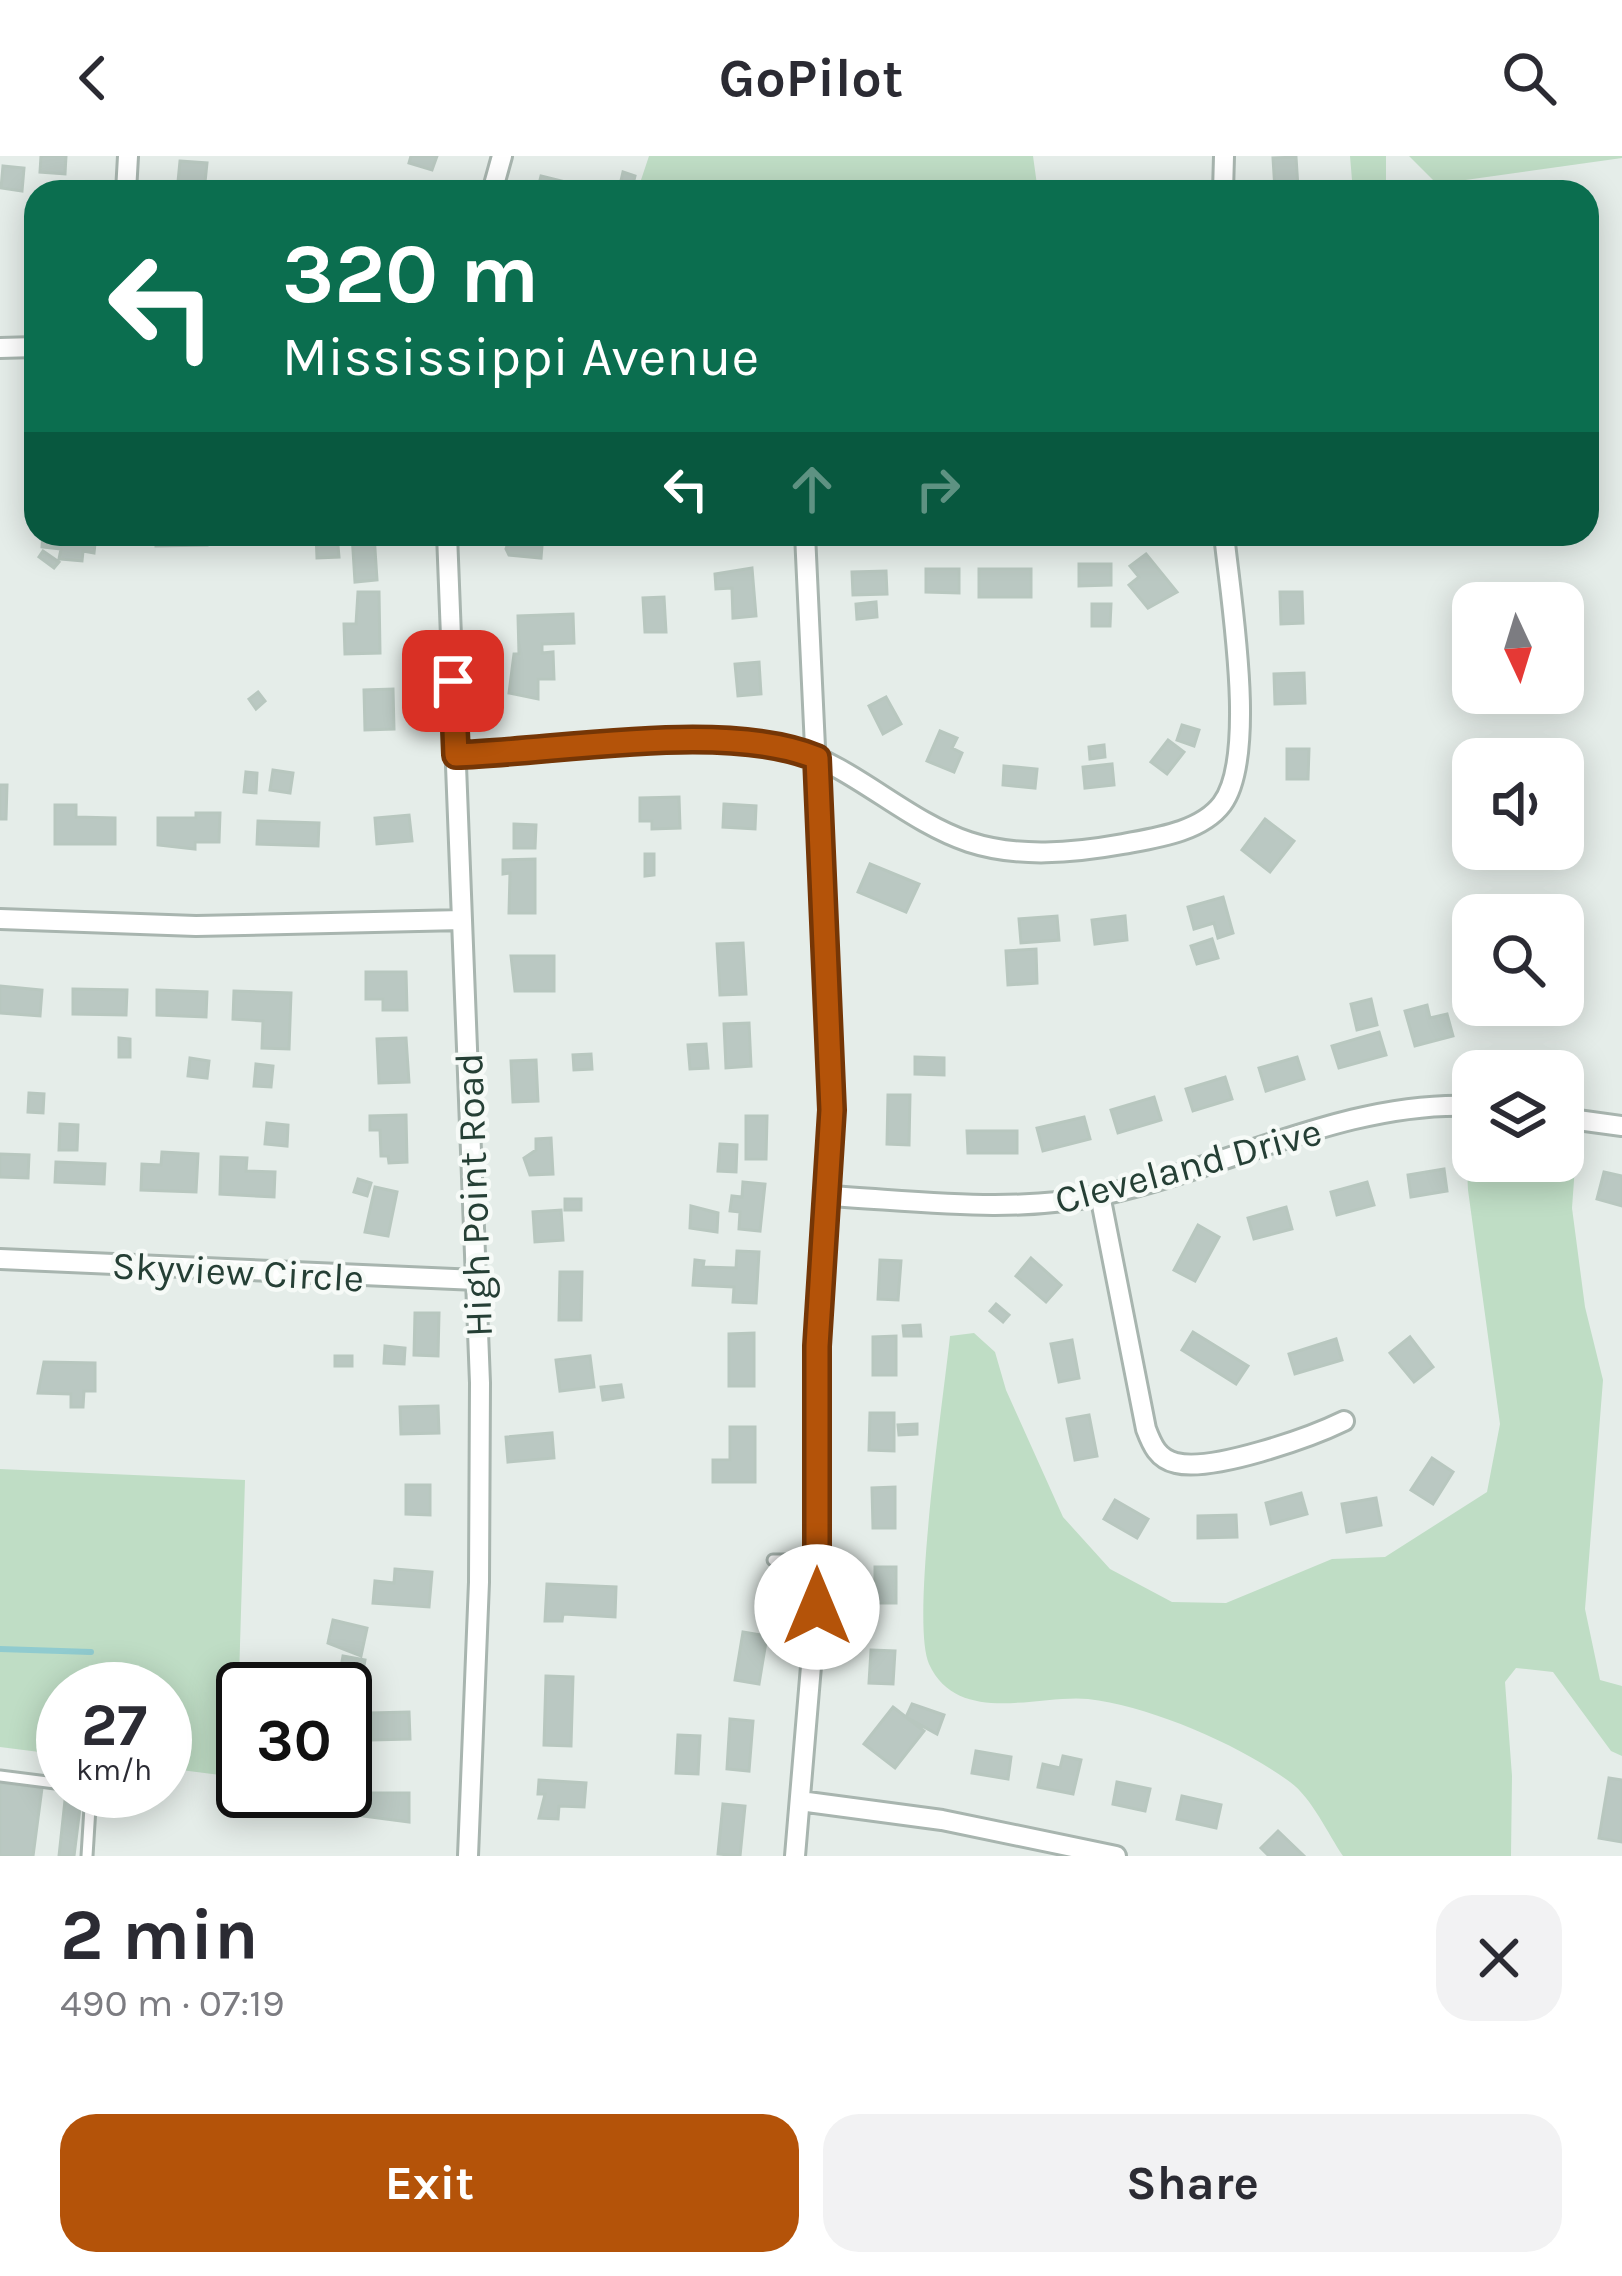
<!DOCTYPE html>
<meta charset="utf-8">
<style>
body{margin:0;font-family:Karla,sans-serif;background:#f2f2f3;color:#2b2b33;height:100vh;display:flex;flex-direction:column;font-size:45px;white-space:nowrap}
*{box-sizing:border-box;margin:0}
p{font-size:39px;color:#7c7c81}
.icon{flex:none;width:66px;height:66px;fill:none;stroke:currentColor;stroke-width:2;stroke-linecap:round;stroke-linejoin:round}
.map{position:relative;height:1700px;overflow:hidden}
.panel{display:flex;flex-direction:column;background:#fff;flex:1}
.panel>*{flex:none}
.top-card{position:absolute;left:24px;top:24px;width:1575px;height:366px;border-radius:36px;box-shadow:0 6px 30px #0003;background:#0b6e4f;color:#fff;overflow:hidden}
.needle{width:78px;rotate:176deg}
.fabs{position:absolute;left:1452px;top:426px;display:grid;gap:24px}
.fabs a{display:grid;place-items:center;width:132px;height:132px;border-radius:24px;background:#fff;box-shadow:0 6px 30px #0003;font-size:60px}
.speed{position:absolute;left:36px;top:1506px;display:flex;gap:24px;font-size:60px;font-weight:700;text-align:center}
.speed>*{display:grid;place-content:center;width:156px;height:156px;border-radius:50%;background:#fff;box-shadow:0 6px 30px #0003;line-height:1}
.speed small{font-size:30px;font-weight:400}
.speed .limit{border:6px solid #111;border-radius:18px;background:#fff;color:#111}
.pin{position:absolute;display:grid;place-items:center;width:102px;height:102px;color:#fff;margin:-51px;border-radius:24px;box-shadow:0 6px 18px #0006}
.me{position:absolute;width:132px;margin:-66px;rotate:0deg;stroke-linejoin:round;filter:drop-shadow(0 0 9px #0008)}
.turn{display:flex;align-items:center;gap:42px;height:252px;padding:0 60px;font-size:54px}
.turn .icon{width:156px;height:156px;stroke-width:2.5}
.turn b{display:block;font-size:84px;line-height:102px}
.lanes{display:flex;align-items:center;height:114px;padding:0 60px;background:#0003;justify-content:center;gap:60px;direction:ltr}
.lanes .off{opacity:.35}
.round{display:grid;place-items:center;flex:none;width:126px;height:126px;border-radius:36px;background:#f2f2f3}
.summary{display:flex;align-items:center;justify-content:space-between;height:204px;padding:0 60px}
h1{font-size:72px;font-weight:700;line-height:90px}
.cta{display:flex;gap:24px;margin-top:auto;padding:24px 60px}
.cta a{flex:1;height:138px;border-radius:36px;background:#b45309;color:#fff;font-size:48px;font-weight:700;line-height:138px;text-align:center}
.cta a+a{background:#f2f2f3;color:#2b2b33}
header{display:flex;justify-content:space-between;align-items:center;height:156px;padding:0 60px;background:#fff;font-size:54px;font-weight:700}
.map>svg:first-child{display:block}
.green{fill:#bfddc5}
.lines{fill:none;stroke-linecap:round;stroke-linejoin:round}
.stream{stroke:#90cbcf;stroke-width:6}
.building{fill:#bac8c2;stroke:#b8c7bf;stroke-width:3}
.lane-casing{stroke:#a8b5af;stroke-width:15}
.street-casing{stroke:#a8b5af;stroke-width:24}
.lane{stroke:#fff;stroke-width:9}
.street{stroke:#fff;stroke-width:18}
.route-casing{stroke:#753606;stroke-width:30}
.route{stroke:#b45309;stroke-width:21}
.labels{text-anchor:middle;stroke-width:9;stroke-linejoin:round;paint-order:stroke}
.street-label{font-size:39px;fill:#253f35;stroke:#f6faf7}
</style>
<header><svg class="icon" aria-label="back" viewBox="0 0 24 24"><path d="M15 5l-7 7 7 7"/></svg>GoPilot<svg class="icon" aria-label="search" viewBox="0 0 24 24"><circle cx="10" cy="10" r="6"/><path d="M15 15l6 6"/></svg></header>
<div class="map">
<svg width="1622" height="1700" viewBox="0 0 1622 1700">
<rect width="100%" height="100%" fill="#e5ede9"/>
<!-- green -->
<path class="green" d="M649 0H1033L1038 36H637Z
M1350 0H1386V36H1353Z
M1409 0H1622V2L1437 28Z
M1465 975H1473V1005H1563V993L1576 996 1572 1052 1585 1151 1603 1224 1585 1453 1600 1524 1622 1530V1600L1611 1595 1553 1516 1516 1512 1505 1526 1512 1620 1511 1700H1343C1328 1678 1312 1642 1290 1626 1240 1589 1150 1550 1088 1543 1039 1538 958 1571 929 1508 910 1465 944 1239 950 1180L974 1177 995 1196 1006 1234 1063 1361 1110 1413 1172 1446 1226 1447 1332 1403 1385 1401 1487 1336 1500 1268 1468 1034Z
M0 1313 245 1324 236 1621 165 1612V1533H63V1599L0 1591Z"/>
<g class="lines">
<!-- stream -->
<path class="stream" d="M0 1493 91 1496"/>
</g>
<!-- building -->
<path class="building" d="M41 0H66L65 18 40 16Z
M411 0H437L432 14 409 7Z
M1296 1 1298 32 1275 34 1273 2Z
M180 5 207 7 204 36H177Z
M3 10 24 12 22 35 1 32Z
M623 16 635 20 632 32 620 29Z
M541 20 582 30 580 36H537Z
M43 378H96L94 397 83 395 82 405 59 403 61 393 42 391Z
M156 378H207V389L156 390Z
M316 378H337L339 401 317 402Z
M352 378H374L377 424 355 426Z
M511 378H543L541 402 509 399 506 393Z
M43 395 59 406 54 412 39 401Z
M1146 398 1177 436 1148 452 1129 429 1139 421 1130 410Z
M1079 408H1111V429L1079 430Z
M752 412 756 460 733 462 732 432 716 433 715 418Z
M926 413H959V437L926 436Z
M979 413H1031V441H979Z
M886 415 887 438 853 439 852 416Z
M358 436H379L380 497 345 498 344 468H356Z
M1280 436H1302L1303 467 1281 468Z
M664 441 666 476H645L643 442Z
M876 446 877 461 857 463 856 448Z
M1092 448H1111L1110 470H1092Z
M573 458 574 487 542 488V497L553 496 554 523H538V543L509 537 514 498H519L518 460Z
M759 506 761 538 738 540 735 508Z
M1304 517 1305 547 1275 548 1274 518Z
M393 533 394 573 365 574 364 534Z
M258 536 265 545 256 553 249 543Z
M886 541 901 568 883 578 869 550Z
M1182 569 1199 574 1194 590 1177 584Z
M940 575 957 582 952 592 962 597 954 616 927 605Z
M1168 584 1184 596 1167 618 1151 606Z
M1104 589 1105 601 1090 603 1089 591Z
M1287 593H1309L1308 623H1287Z
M1112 608 1114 629 1085 632 1083 611Z
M1004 610 1037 613 1035 632 1003 629Z
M273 614 293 617 290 637 270 634Z
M246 616 257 617 256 637 244 636Z
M0 629H7L6 663H0Z
M679 641 680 672 652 673V665H640V642Z
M724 648 756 650 755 673 723 671Z
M55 649H76V661L115 662V688H55Z
M196 657H220L219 686H195V693L158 689V662H196Z
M409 659 412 685 377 688 375 662Z
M1265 663 1294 685 1270 716 1242 694Z
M258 665 319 667 318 690 257 688Z
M514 668 536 669 535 692H514Z
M645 698H654V719L645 720Z
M535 703V757H509L510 717 503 718V704Z
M870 708 919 728 906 756 858 736Z
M1223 741 1233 777 1218 782 1214 767 1194 773 1188 751Z
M1057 760 1059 784 1021 787 1019 763Z
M1125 760 1127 784 1095 788 1092 764Z
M1212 783 1218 802 1197 808 1191 790Z
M743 787 746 838 720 839 717 788Z
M1036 793 1037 827 1008 829 1006 795Z
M511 800H554V835H515Z
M366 816H406L407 854H383V843H366Z
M0 830 42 834 40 860 0 857Z
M73 833 127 834 126 859 73 858Z
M157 834 207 836 206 861 157 859Z
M234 835 291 837 289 893 262 892 263 865 233 863Z
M1371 843 1377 869 1357 874 1351 848Z
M1427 849 1430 862 1447 858 1453 880 1415 890 1405 855Z
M1523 849H1556V853L1524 854Z
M749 867 751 910 726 912 724 868Z
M1379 876 1386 899 1339 912 1332 890Z
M119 882 130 883V901H119Z
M406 882 409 926 379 927 377 883Z
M706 888 708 912 690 913 688 889Z
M591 898 592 913 574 914 573 899Z
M915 901 944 902V919L915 918Z
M1297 901 1304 923 1266 935 1259 912Z
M190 902 209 905 207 922 188 920Z
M536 904 538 945 513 946 511 905Z
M256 908 273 910 271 931 254 930Z
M1225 921 1232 943 1193 955 1186 933Z
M29 937 44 938 43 957 28 956Z
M888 939H910L909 989 887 988Z
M1154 941 1161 964 1118 977 1111 954Z
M406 959 407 1006 389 1007 388 1000H381L380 974H370V960Z
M746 960H767L766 1003H746Z
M1084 961 1090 983 1043 995 1037 972Z
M267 967 288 969 287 990 265 988Z
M60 968 78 969 77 994H59Z
M967 975H1017V997H968Z
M551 982 553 1018 530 1019 524 1002 536 994V983Z
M720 988 737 989 736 1016 718 1015Z
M162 996 198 998 196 1036 141 1034 142 1008 161 1009Z
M0 998 29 999 28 1022 0 1021Z
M221 1001 247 1002 246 1015 275 1016 274 1041 220 1038Z
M56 1006 105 1008 104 1028 55 1026Z
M1444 1013 1447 1035 1411 1041 1408 1019Z
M1604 1016 1622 1020V1050L1597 1043Z
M358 1023 371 1027 367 1040 354 1036Z
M743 1026 765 1028 760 1075 739 1073 740 1056 730 1055 732 1040 742 1041Z
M1367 1026 1374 1049 1337 1059 1331 1036Z
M375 1031 397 1036 388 1080 365 1076Z
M565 1043H581V1054H565Z
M691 1050 718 1057 717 1076 690 1072Z
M1286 1051 1292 1073 1254 1083 1248 1062Z
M561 1054 563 1084 535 1086 533 1056Z
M1198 1069 1219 1081 1195 1125 1174 1114Z
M737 1095 759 1096 756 1147 733 1146 734 1131 693 1129 695 1104 704 1105 703 1111 736 1112Z
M1031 1102 1061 1129 1046 1146 1016 1120Z
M880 1104 901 1105 898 1144 878 1143Z
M560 1116H582L581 1164H559Z
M996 1148 1009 1159 1003 1166 990 1155Z
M415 1157H439L438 1200 414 1199Z
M920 1169 921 1180H904L903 1170Z
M1193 1176 1248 1210 1236 1228 1182 1194Z
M754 1177V1230H729V1178Z
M896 1180V1219H873V1181Z
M1410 1181 1433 1211 1414 1226 1390 1197Z
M1336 1183 1342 1204 1295 1218 1289 1198Z
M1072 1184 1079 1222 1059 1226 1051 1188Z
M385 1190 405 1192 404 1208 384 1207Z
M335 1200H352V1210H335Z
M590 1200 594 1231 560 1235 556 1204Z
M44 1206 95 1207V1235H84L83 1251H71V1238L38 1237Z
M621 1229 623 1241 603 1244 601 1231Z
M438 1250 439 1277 401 1278 400 1251Z
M870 1257H894V1295L869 1294Z
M1089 1259 1097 1300 1075 1304 1067 1263Z
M917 1268V1278L899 1279 898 1269Z
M730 1271H755V1326H713V1304H730Z
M552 1277 554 1302 508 1306 506 1281Z
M1432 1302 1453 1316 1433 1348 1411 1334Z
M406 1329H430V1359L406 1358Z
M895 1331V1372H873L872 1332Z
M1301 1337 1307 1358 1271 1368 1266 1347Z
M1376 1342 1381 1369 1347 1376 1342 1348Z
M1115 1344 1148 1363 1137 1382 1104 1363Z
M1236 1359 1237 1381 1198 1382V1360Z
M875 1411H896V1447H875Z
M395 1413 432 1416 429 1451 373 1447 375 1425 394 1427Z
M547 1428 616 1431 615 1461 563 1458 562 1465H545Z
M333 1464 367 1472 361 1500 328 1487Z
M743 1476 767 1480 759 1528 735 1524Z
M871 1494 895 1495 893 1528 869 1527Z
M343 1500 365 1504 361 1526 339 1523Z
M546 1520 573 1521 571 1590 544 1589Z
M912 1548 944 1559 937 1578 906 1561Z
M893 1551 924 1575 895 1612 864 1588Z
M409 1556 410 1583 372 1584 371 1557Z
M730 1563 753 1565 749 1615 727 1613Z
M678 1579 700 1580 698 1618 676 1617Z
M976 1595 1011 1601 1008 1623 972 1617Z
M1063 1600 1081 1604 1073 1638 1038 1631 1043 1608 1060 1612Z
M1609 1622 1622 1624V1686L1599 1682Z
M539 1624 586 1627 584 1651 559 1650 558 1663 539 1662 545 1638H538Z
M1117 1626 1150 1633 1145 1655 1113 1648Z
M0 1627 42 1632 33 1700H0Z
M66 1635 82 1636 74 1700H59Z
M355 1637H409V1666L355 1659Z
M1182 1640 1221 1649 1216 1672 1177 1663Z
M723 1648 745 1650 740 1700 718 1698Z
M1278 1675 1304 1700H1269L1261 1692Z"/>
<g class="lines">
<!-- lane casing -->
<g class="lane-casing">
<path id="lane" d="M773 1404H817
M0 1620 63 1628
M87 1700 91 1635"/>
</g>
<!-- street casing -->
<g class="street-casing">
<path id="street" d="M126 36 128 0
M492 36 502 0
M1223 36 1224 0
M0 192 36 191
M447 378 480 1227 479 1426 468 1700
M456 599C540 596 720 569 792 592 856 612 906 665 969 686 1018 702 1073 697 1123 688 1155 682 1201 676 1222 648 1258 600 1230 439 1224 378
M0 763 196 770 462 764
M1563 962 1622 970
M1100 1039 1146 1273C1152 1289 1158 1303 1176 1307 1212 1316 1309 1282 1344 1265
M829 1040C920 1045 1012 1058 1102 1039 1224 1013 1347 944 1473 950
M0 1103 477 1124
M800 1645 942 1664 1116 1700
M795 1700 816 1451 817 1190 832 954 805 378"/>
</g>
<!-- lane -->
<use href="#lane" class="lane"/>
<!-- street -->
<use href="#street" class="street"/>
</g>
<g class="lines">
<!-- route casing -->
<g class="route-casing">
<path id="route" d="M453 525 456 599C557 596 726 564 817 602L832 954 817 1190V1451"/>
</g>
<!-- route -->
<use href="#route" class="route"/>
</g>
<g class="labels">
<!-- street labels -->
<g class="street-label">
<text transform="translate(1188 1009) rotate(-15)" y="14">Cleveland Drive</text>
<text transform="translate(473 1039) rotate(-92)" y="14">High Point Road</text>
<text transform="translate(238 1115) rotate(3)" y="14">Skyview Circle</text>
</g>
</g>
</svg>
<div class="fabs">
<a><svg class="needle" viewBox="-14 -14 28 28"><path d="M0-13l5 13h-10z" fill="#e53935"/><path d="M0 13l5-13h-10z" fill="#7c7c81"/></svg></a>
<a><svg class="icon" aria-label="sound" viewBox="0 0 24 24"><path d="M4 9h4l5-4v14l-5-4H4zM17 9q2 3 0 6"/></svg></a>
<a><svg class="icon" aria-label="search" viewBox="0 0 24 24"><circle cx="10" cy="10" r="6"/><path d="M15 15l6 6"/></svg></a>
<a><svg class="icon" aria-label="layers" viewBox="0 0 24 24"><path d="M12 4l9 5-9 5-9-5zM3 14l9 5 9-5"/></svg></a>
</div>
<div class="speed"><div>27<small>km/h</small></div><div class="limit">30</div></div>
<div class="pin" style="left:453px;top:525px;background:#d93025"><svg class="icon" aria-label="arrive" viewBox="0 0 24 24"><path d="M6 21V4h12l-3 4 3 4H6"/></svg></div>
<svg class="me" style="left:817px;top:1451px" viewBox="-20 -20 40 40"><circle r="19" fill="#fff"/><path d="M0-13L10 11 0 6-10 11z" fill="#b45309"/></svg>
<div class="top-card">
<div class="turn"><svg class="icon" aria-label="left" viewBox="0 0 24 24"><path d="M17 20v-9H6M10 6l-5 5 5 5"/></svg><div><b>320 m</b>Mississippi Avenue</div></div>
<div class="lanes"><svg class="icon" aria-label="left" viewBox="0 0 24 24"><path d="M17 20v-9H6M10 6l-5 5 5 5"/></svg><svg class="icon off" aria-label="ahead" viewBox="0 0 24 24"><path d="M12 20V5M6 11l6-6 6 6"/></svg><svg class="icon off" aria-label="right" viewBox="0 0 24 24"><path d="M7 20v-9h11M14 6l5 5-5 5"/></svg></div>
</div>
</div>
<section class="panel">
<div class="summary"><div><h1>2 min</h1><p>490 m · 07:19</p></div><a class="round"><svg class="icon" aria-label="close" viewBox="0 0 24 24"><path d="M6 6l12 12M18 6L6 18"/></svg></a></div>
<div class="cta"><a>Exit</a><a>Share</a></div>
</section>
